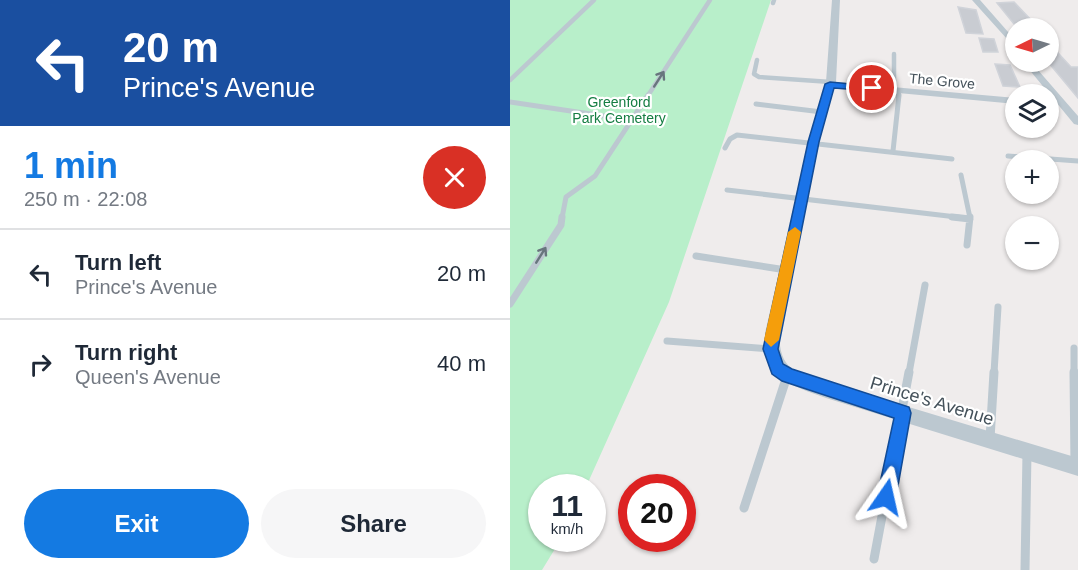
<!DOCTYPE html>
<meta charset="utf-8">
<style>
body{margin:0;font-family:Helvetica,sans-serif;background:#f6f6f7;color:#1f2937;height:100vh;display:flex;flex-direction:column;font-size:22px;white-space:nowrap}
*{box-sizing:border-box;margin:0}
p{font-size:20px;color:#747a83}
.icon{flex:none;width:33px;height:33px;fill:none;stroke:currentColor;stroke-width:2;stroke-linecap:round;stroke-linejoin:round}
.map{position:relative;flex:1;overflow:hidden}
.panel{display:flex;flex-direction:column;background:#fff;width:510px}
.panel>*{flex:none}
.hud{background:#1a4fa0;color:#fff;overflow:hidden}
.needle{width:39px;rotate:265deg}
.controls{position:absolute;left:495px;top:18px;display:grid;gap:12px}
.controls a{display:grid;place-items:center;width:54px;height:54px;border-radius:50%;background:#fff;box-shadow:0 2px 4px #0004;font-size:30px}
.speed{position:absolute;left:18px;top:474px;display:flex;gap:12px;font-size:30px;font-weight:700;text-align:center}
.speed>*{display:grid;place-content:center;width:78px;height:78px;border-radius:50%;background:#fff;box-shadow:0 2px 4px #0004;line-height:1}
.speed small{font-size:15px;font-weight:400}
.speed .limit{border:9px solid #d22;background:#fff;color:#111}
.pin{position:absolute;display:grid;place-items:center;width:51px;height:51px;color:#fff;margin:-26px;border:3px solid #fff;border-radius:50%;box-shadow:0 2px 6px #0007}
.me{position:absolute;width:66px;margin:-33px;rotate:11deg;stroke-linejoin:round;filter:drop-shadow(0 0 4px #0008)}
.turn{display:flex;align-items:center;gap:21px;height:126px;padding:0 24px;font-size:27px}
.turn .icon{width:78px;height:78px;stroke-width:2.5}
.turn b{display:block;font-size:42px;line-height:51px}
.round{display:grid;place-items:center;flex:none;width:63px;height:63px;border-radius:32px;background:#f6f6f7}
.head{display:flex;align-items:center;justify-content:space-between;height:102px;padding:0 24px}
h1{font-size:36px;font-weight:600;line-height:45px;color:#147ae2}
.primary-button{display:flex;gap:12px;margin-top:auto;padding:12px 24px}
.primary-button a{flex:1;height:69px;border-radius:36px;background:#147ae2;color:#fff;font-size:24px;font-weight:600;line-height:69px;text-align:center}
.primary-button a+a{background:#f6f6f7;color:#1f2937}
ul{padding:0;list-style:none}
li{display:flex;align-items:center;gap:18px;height:90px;padding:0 24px;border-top:2px solid #e0e1e3}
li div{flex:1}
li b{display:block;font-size:22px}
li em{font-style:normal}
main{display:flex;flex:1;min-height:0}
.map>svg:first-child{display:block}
.green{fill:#b8efca}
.building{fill:#c9ccd2;stroke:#d0d3d9;stroke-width:1.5}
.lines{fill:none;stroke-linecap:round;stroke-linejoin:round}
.lane-far3{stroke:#bcc8d0;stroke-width:4.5}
.lane-far2{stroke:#bcc8d0;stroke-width:5}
.lane-far1{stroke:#bcc8d0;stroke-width:7}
.lane{stroke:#bcc8d0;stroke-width:9}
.street{fill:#bcc8d0;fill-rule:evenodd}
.oneway{stroke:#68757d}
.route{fill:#1a73e8;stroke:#114b97;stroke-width:1.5}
.slow{fill:#f59e0b}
.labels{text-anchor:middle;stroke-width:4.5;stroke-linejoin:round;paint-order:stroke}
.far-street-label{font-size:14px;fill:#44515a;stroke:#fff}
.far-park-label{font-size:14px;fill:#147d42;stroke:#fff}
.near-street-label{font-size:18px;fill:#44515a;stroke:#fff}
</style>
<main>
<section class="panel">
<div class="hud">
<div class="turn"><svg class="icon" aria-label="left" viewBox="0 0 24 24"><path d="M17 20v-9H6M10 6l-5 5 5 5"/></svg><div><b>20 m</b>Prince's Avenue</div></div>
</div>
<div class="head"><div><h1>1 min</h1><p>250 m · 22:08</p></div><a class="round" style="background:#d93025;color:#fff"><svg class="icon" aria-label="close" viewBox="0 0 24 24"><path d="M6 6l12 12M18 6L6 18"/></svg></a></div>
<ul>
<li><svg class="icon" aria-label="left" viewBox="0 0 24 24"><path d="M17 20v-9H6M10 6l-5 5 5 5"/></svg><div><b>Turn left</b><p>Prince's Avenue</p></div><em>20 m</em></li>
<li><svg class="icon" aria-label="right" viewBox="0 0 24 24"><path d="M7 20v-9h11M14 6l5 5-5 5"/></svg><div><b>Turn right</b><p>Queen's Avenue</p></div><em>40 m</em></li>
</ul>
<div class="primary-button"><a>Exit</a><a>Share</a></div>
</section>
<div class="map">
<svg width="568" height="570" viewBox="0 0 568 570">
<rect width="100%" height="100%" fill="#efecec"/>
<!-- green -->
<path class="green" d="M0 0H261L159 302 76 487 32 488V538L51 539 32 570H0Z"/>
<!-- building -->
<path class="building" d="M504 2 523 22 504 24 487 3Z
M448 7 466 10 473 34 456 33Z
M469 38 484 39 488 52H473Z
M538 42 561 67H568V98L538 62Z
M485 64 500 65 510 87 493 86Z"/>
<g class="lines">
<!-- lane-far3 -->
<path class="lane-far3" d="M263 3 264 0
M384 54V90
M247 60 244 74 249 77 321 82
M0 80 84 0
M137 97 200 0
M388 97 389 91"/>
<!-- lane-far2 -->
<path class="lane-far2" d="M0 102 121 120
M246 104 312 112
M215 148 220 139 227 135 442 159
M383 151 389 95
M498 156 568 161
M451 175 460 218
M217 190 455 218
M52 218 56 197 85 176 138 95"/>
<!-- lane-far1 -->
<path class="lane-far1" d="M442 217 460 219
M457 245 460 217
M186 256 276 270
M0 304 51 225 52 217
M157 341 261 349
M564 348V373
M399 373 415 285
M484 373 488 307"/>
<!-- lane -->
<path class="lane" d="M564 372 565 465
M480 439 484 372
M234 508 277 376
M364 559 399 372
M515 570 517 453"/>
<!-- street -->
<path class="street" d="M322 0H330L326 82 506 98V104L324 87 309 142 269 333C270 371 284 371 316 382L568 458V476L316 398C278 384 254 379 255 333L299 142 316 82Z
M462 0H470L506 41V49Z
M513 62H521L568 116V125L564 124Z"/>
</g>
<!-- one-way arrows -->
<defs><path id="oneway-shaft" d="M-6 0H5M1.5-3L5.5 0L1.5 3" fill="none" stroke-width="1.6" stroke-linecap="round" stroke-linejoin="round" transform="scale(1.5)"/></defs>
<g class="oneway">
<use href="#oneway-shaft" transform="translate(149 79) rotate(-57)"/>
<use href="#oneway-shaft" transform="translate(31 255) rotate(-58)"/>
</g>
<!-- route -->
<path class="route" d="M320 82 362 86 367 88 362 91 324 88 309 142 268 349 273 364 282 369 399 407 401 413 386 497 383 503 376 506 370 503 367 497 384 418 272 381 262 374 253 349 298 142 315 84Z"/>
<!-- slow -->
<path class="slow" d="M285 227 291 232 269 340 261 347 254 340 278 232Z"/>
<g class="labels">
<!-- far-street labels -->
<g class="far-street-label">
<text transform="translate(432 81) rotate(5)" y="5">The Grove</text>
</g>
<!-- far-park labels -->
<g class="far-park-label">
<text x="109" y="107">Greenford<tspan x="109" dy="16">Park Cemetery</tspan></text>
</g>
<!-- near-street labels -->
<g class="near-street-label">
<text transform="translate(422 401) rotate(17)" y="6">Prince's Avenue</text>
</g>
</g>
</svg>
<div class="controls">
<a><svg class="needle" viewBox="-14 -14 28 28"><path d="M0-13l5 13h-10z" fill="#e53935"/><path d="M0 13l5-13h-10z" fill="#747a83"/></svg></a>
<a><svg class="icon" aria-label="layers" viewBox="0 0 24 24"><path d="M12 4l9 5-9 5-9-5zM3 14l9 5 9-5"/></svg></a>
<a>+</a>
<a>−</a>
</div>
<div class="speed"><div>11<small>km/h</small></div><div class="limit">20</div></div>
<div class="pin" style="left:362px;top:88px;background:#d93025"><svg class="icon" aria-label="arrive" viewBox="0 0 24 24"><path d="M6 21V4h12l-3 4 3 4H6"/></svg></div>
<svg class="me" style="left:376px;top:497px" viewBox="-20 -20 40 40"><path d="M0-17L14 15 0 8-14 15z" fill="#1a73e8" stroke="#fff" stroke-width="4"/></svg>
</div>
</main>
